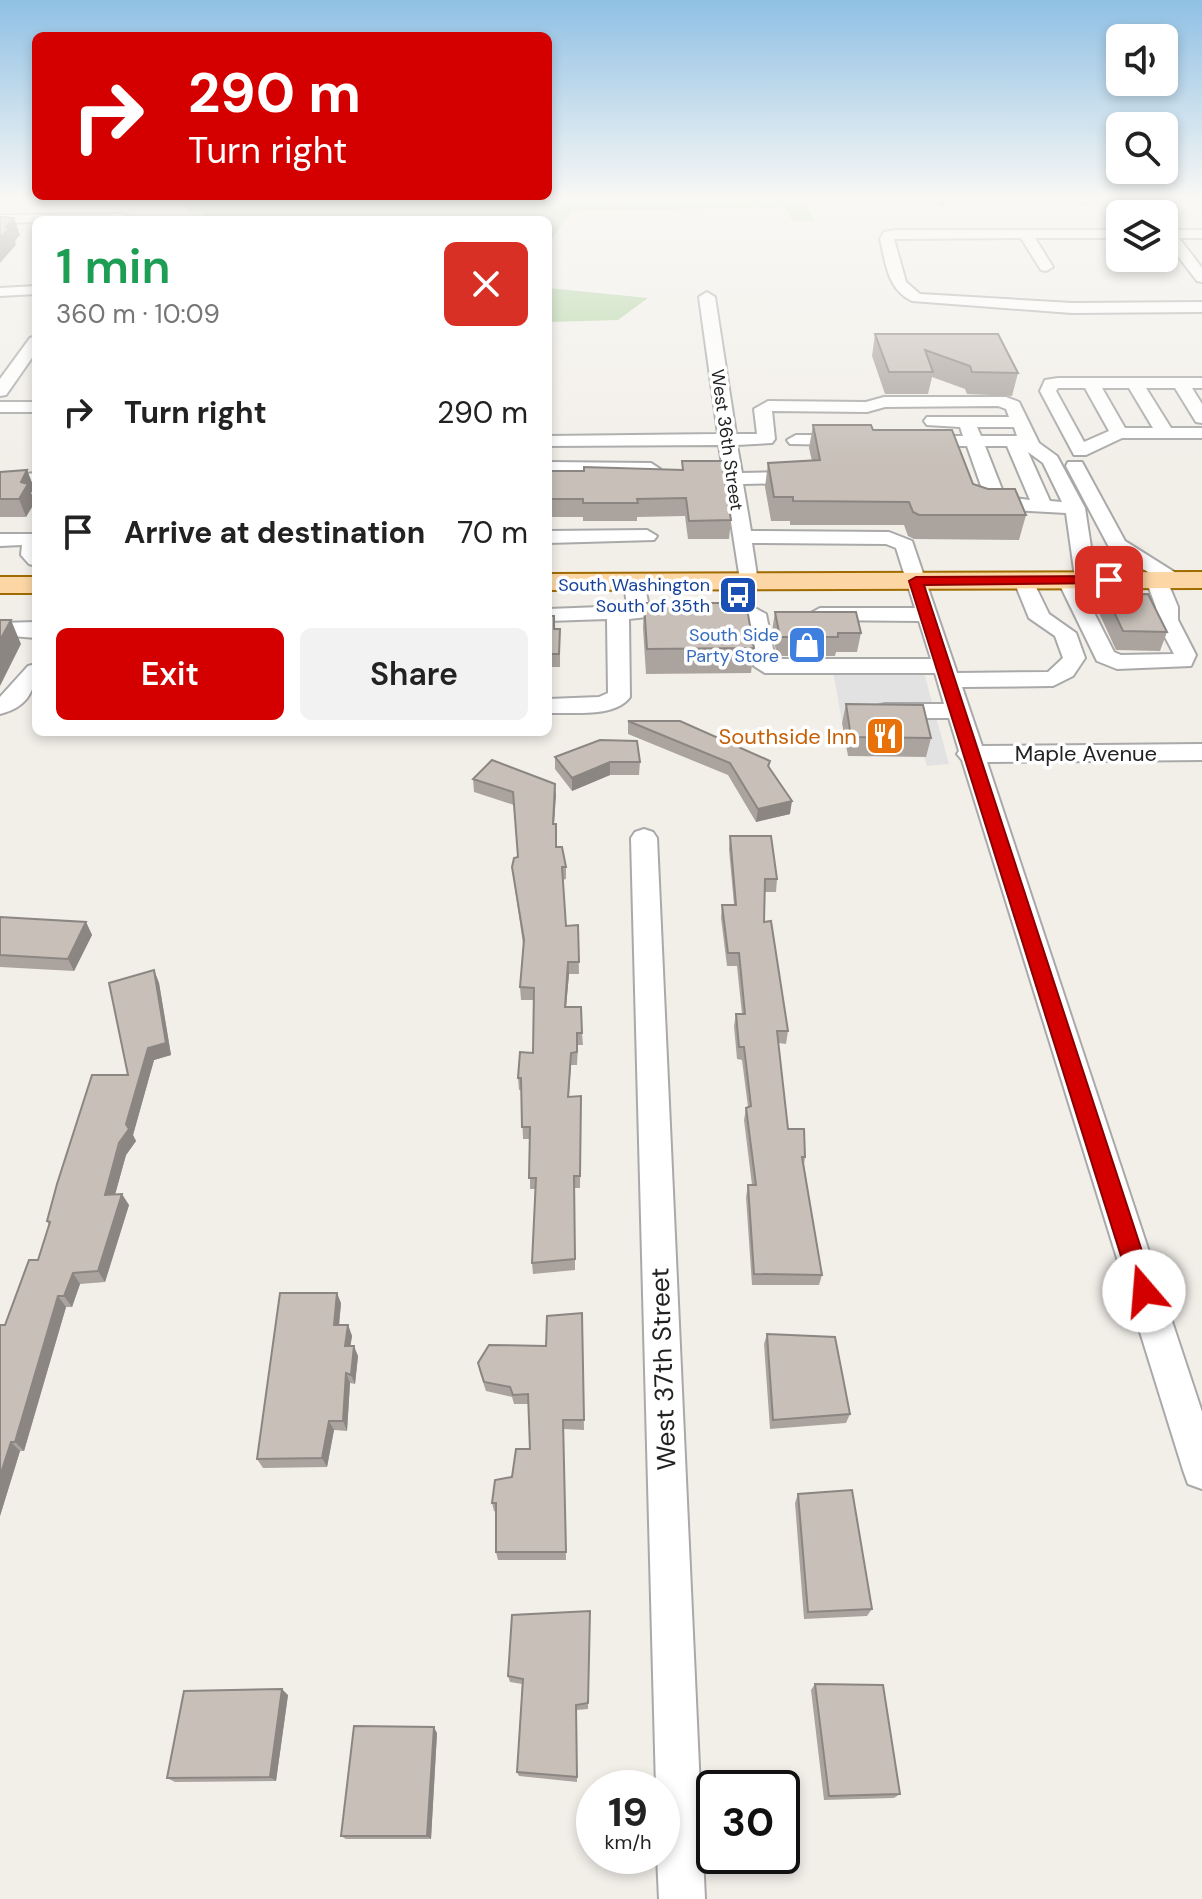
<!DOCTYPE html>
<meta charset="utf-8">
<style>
body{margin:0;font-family:"DM Sans",sans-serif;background:#f2f2f2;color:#222;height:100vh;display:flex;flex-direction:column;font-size:30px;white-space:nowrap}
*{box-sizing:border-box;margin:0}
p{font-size:26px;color:#767676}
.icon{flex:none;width:44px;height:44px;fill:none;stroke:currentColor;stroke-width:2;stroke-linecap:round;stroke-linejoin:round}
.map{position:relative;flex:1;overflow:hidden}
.details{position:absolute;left:32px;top:216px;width:520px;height:520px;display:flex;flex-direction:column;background:#fff;border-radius:12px;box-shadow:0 4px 12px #0003}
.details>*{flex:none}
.top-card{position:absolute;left:32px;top:32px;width:520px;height:168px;border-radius:12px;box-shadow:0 4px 12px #0003;background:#d40000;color:#fff;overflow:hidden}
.fabs{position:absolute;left:1106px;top:24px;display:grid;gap:16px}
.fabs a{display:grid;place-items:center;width:72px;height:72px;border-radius:12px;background:#fff;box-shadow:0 4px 12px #0003;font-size:40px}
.speed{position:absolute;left:576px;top:1770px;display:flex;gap:16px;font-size:40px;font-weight:700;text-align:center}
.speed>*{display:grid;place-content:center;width:104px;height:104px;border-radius:50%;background:#fff;box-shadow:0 4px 12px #0003;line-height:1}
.speed small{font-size:20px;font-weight:400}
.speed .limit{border:4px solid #111;border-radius:12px;background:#fff;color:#111}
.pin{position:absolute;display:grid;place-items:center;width:68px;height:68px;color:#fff;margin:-34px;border-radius:16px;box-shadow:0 4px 12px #0006}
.me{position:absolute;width:88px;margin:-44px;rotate:342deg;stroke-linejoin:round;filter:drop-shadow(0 0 6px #0008)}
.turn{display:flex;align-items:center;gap:28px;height:168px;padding:0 24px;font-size:36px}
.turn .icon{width:104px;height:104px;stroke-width:2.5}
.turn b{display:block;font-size:56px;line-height:68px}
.round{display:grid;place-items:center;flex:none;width:84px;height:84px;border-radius:12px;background:#f2f2f2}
.head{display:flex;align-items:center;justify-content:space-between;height:136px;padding:0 24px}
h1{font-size:48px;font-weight:600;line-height:60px;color:#1e9e55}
.action{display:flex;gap:16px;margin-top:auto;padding:16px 24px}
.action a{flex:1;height:92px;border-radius:12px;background:#d40000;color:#fff;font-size:32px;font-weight:600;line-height:92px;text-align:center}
.action a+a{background:#f2f2f2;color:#222}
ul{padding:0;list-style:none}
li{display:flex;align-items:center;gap:24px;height:120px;padding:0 24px}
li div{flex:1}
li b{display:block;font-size:30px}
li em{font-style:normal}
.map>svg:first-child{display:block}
.forest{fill:#add19e}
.parking{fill:#e2e2e2}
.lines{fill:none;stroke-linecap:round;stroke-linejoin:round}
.minor-casing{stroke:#a9a9a9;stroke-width:4}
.major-casing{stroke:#a06b00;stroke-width:4}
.minor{fill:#fff;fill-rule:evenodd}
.major{fill:#fcd6a4;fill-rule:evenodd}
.wall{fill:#aba49e}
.shaded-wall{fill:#8b8681}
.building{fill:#c7bfb8;stroke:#8b8681;stroke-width:2}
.route{fill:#d40000;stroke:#8a0000;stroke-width:2}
.labels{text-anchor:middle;stroke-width:7;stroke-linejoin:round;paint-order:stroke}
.far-street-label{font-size:18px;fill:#222;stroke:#fff}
.far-transit-label{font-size:18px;fill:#164399;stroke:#fff;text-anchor:end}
.far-shop-label{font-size:18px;fill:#366cbe;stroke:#fff;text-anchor:end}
.food-label{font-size:22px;fill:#c56008;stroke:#fff;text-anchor:end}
.street-label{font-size:22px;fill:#222;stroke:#fff}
.near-street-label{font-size:26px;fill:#222;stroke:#fff}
</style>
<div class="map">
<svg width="1202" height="1899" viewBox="0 0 1202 1899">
<rect width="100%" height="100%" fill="#f2efe9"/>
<!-- forest -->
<path class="forest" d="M371 197 779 201 803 197 815 221H793L784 207 572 211 548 244V220H203V213L186 211 192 202Z
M548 288 648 298 618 320 548 322Z"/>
<!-- parking -->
<path class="parking" d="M833 672 924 673 949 764 927 766 915 722 842 721Z"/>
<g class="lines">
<!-- minor casing -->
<g class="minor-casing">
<path id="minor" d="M596 196H762L755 200 602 201Z
M1071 196H1085L1089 200 1082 204Z
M122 214 127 215V220L0 223V215Z
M896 230H1120V238H1035L1053 267 1046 271 1041 270 1021 238 894 239 906 282 920 294 1072 303 1202 302V312L1072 313 912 301C887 289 886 263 880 239L884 232Z
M1164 230H1202V238H1179L1202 268V282L1197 281 1164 238Z
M36 286V294L0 296V288Z
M707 292 715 297 736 434H757L754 409 768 401 866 402 884 397H1006L1019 402 1039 443 1057 456 1085 508 1096 580 1093 584 1080 585 1114 652 1121 655 1174 654 1156 620V607L1146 580 1153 575 1110 549 1066 466 1068 462H1082L1125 541 1187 580 1177 586 1168 583 1178 607V620L1196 655 1191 666 1117 669 1097 661 1058 581 1061 577H1075L1066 513 995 509 986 500 967 446H920L911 441 920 436H963L960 427 927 425 924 421 927 417H1009L1006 409 998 406 885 407 867 412 772 411 775 439 772 443 737 445 742 473 789 472 801 464 810 470 801 481 794 483 743 484 751 531 889 532 912 541 957 673 1048 672 1063 658 1055 636 1029 618 1014 581 1024 575 1031 577 1049 614 1076 633 1085 658 1073 676 1053 686 962 687 982 746 1202 744V760L987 762 1202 1412V1489L1188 1484 1183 1470 962 760 957 754 959 751 949 718H885L877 716 873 711 877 706 885 704H944L935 673H765L754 666 744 614 755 608 766 614 775 659H931L919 621 820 620 809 614 820 608H915L896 548 886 544 752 543 758 582 748 588 741 586 719 445 548 446V436L718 434 699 297ZM977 427H1014L1017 436H981ZM985 446H1007L1030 500 1005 497ZM1028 452 1043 463 1062 502 1050 501Z
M36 336V352L6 395 0 396V379L30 338Z
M1058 378H1202V388H1192L1202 404V423L1196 422 1175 388H1146L1171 428H1202V438H1122L1086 455H1074L1040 391 1045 380ZM1058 388H1085L1109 431 1084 442 1056 391ZM1102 388H1129L1153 428H1125Z
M0 402H36V412H0Z
M796 435H847L856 440 847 445 790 444 787 440Z
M548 462 651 463 660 469 651 475 548 474Z
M36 473V485L0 488V476Z
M647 530 657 536 654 540 548 543V531Z
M0 534H36V566L29 564 21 555 22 545 0 546Z
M634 576 644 582 650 612 647 617 629 619 630 697C615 718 572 712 548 713V699L599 697 608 693 607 619 548 621V609L627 606 624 582Z
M36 622V638L0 635V623Z
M36 664C36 690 28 707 0 714V697L28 666Z
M644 829 653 832 657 838 705 1899H659L657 1856H662V1788H656L631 838 635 832Z"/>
</g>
<!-- major casing -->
<g class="major-casing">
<path id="major" d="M1202 572V588L548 590V574Z
M0 577H36V593H0Z"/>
</g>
<!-- minor -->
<use href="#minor" class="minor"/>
<!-- major -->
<use href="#major" class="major"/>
</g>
<!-- wall -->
<path class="wall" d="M21 196H46L45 198H21Z
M282 196H486L467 198Z
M920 196H946L944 205 940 207 934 198 922 199Z
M1115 196H1146L1145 199H1117Z
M875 334 1018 373 1012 396 967 394 965 389 932 377 928 394H885L872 356Z
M813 425 873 430 973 484 1026 515 1019 540 914 539 908 536 904 525H790V521H771L765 487 768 463 812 461 809 448Z
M682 461 731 520 729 539H688L685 516 637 517V521H583V517H548V493L682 470Z
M27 470 34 488 31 493 35 502 26 517H0V472Z
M1106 595 1167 632 1160 651 1116 650 1099 613Z
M644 603 754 648 751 673 646 674 643 628Z
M775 612 861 633 857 652H836L835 656H777L772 631Z
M548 616 555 629H560V667H548Z
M846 704 931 738 926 757 848 756 842 723Z
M628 721 770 761 769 768 790 814 756 822 728 775 628 734Z
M555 757 640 762 639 775H610L572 791 555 769Z
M473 779 555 784 554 824 556 847 566 867V879L563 880 566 926 578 925 579 974H569L566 1007 582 1033 583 1045H578L577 1065H571L569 1097 581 1096 580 1188H575V1270L533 1274 532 1263 535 1189H530V1139H523L521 1090H519L518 1078 533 1053 534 1000H521L520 987 523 944 512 867 518 857 514 805 474 792Z
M730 836 777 879 776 892H765L764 922 788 1031 786 1044 778 1043 788 1129 805 1157 804 1165 822 1275 819 1285H752L746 1197 748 1185H752L744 1120 746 1108 748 1107 742 1060 737 1059 734 1026 736 1014H742L737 966H727L721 918 722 905H734L729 849Z
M0 917 86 922 92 935 74 971 0 967Z
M154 970 159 983 171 1055 154 1060 133 1135 136 1141 126 1155 115 1194 129 1205 105 1282 80 1284 72 1307H66L24 1451H20L0 1516V1325H5L38 1260 49 1225 47 1221 128 1075Z
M341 1303 339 1325H348L352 1336 350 1346 358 1356 355 1384 350 1383 347 1431 334 1430 327 1467 263 1468 257 1459Z
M582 1313 584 1430 563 1429 566 1560H498L496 1552V1512L494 1511 492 1503 530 1449 529 1404H514L512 1397 486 1391 480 1373 478 1363 546 1346Z
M767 1334 850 1414 846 1423 770 1429 764 1344Z
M798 1494 872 1609 867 1616 804 1619 795 1503Z
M590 1611 588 1709 577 1710V1782L519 1776 517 1772 522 1684 510 1682 508 1676Z
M815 1684 900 1794 894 1798 824 1800 811 1690Z
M288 1695 276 1781 175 1782 167 1778Z
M437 1733 431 1839H346L341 1836Z"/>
<!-- shaded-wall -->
<path class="shaded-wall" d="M942 196H946L944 205 940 207Z
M14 218 20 235 15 241 16 245 0 263V238L6 227Z
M27 470 34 488 31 493 35 502 26 517 19 499 21 482Z
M11 620 21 644 0 686V640Z
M610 762V775L572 791V778Z
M555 784 556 796 553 837V824Z
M792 801 790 814 756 822 758 809Z
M86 922 92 935 74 971 68 959Z
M568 962 569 974 565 1019V1007Z
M154 970 159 983 171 1055 154 1060 133 1135 136 1141 126 1155 112 1206 105 1195 148 1048Z
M122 1194 129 1205 105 1282 98 1271Z
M73 1273 80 1284 72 1307 64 1296Z
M337 1293 341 1303 338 1335 334 1325Z
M58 1296 66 1307 24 1451 15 1442Z
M348 1325 352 1336 349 1356 345 1346Z
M354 1346 358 1356 355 1384 351 1375Z
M346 1373 350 1383 347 1431 343 1421Z
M329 1421 334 1430 327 1467 322 1458Z
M11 1442 20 1451 0 1516V1476Z
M282 1689 288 1695 276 1781 270 1777Z
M434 1727 437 1733 431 1839 427 1836Z"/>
<!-- building -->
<path class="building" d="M0 217 14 218 6 227H10L0 238Z
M875 334H998L1018 373 972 372 970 366 925 350 933 372H889Z
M813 425H871L873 430H952L973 484 988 489H1015L1026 515H919L913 512 909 502 793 501V497H774L768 463 820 460Z
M682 461H722L731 520 689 521 686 498 637 499 638 503H583V499H548L550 471H584V467L683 470Z
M27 470 21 482 28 484 19 499H0V472Z
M1148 594 1167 632 1123 631 1106 595Z
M644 603H746L754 648 647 649Z
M775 612H856L861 633H838V637H780Z
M548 616H554V629H560L559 654H548Z
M0 620H11L0 640Z
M846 704 923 705 931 738 851 737Z
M628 721H680L770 761 768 766 792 801 758 809 730 763Z
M600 740 637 741 640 762H610L572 778 555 757Z
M492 760 555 784 553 824H556V847H562L566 867H562L566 926 578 925 579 962H568L565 1007H581L582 1033H577V1052L571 1053 568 1097 581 1096 580 1176H574L575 1259 532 1263 536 1178H529L530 1127H522L521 1078H518L520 1052 533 1053 534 988 520 987 524 940 512 867 514 858 518 857 513 792 473 779Z
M730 836H771L777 879H765L764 922 771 921 788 1031H777L788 1129H804L805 1157H802L822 1275 754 1274 748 1185H756L746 1108 751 1106 744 1047H739L736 1014H745L739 953H728L722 905H736Z
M0 917 86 922 68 959 0 955Z
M154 970 166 1043 148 1048 126 1124 129 1129 119 1143 105 1195 122 1194 98 1271 73 1273 64 1296H58L15 1442H11L0 1476V1325H5L29 1260H38L50 1222 47 1221 57 1184 92 1075H128L109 983Z
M280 1293H337L334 1325H348L345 1346H354L351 1375 346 1373 343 1421H329L322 1458 257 1459Z
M582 1313 584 1420H563L566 1552H496V1503H492L495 1480 512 1477 516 1449H530L528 1394 513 1395 510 1387 484 1382 478 1363 489 1345 546 1346 547 1316Z
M767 1334 835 1337 850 1414 773 1420Z
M852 1490 872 1609 808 1612 798 1494Z
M590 1611 588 1703 576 1705 577 1777 517 1772 523 1679 508 1676 512 1615Z
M815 1684 883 1685 900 1794 829 1796Z
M282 1689 270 1777 167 1778 184 1691Z
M354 1726 434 1727 427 1836H341Z"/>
<!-- sky -->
<linearGradient id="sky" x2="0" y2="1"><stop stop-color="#8fc0e4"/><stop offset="0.43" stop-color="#f9f8f5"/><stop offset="1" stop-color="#f9f8f5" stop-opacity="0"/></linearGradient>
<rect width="1202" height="461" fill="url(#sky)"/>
<!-- route -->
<path class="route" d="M1109 576 1114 578V583L924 585 1155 1291 1152 1298 1144 1301 1136 1298 1132 1291 909 581 916 577Z"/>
<!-- icons -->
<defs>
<g id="bus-square" transform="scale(2)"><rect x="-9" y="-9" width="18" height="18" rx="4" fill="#1a4fb4" stroke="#fff"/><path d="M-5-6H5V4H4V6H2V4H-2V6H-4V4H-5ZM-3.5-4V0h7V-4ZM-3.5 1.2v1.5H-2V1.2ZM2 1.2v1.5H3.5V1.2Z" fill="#fff"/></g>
<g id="shop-square" transform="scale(2)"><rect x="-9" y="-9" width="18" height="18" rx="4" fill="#3f7fe0" stroke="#fff"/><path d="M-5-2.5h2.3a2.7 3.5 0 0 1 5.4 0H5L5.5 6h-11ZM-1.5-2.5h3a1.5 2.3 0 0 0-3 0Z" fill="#fff"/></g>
<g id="restaurant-square" transform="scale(2)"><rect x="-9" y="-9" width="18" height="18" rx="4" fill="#e8710a" stroke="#fff"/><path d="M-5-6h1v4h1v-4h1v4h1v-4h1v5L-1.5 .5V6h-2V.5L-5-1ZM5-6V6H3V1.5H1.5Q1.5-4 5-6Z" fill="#fff"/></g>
</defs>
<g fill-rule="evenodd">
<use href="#bus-square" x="738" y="595"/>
<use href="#shop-square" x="807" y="645"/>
<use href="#restaurant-square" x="885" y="736"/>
</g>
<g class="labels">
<!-- far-street labels -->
<g class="far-street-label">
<text transform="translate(727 440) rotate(82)" y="6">West 36th Street</text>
</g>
<!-- far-transit labels -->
<g class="far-transit-label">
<text x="710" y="591">South Washington<tspan x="710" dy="21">South of 35th</tspan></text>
</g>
<!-- far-shop labels -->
<g class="far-shop-label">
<text x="779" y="641">South Side<tspan x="779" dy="21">Party Store</tspan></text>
</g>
<!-- food labels -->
<g class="food-label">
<text x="857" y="744">Southside Inn</text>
</g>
<!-- street labels -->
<g class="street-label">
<text x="1086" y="761">Maple Avenue</text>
</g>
<!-- near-street labels -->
<g class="near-street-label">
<text transform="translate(663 1369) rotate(-92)" y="9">West 37th Street</text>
</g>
</g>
</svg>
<div class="fabs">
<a><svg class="icon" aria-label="sound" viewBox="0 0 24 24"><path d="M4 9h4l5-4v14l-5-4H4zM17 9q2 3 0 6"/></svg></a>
<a><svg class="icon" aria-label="search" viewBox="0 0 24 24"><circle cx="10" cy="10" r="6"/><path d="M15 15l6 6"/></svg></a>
<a><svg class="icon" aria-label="layers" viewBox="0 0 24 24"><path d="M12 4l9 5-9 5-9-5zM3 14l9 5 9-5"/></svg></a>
</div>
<div class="speed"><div>19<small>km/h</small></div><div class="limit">30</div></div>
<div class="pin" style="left:1109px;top:580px;background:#d93025"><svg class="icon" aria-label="arrive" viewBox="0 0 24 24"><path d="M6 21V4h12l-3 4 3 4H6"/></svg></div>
<svg class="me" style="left:1144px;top:1291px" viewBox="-20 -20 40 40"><circle r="19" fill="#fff"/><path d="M0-13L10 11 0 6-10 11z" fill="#d40000"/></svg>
<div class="top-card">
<div class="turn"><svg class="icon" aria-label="right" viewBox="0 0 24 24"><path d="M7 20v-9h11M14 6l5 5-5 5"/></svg><div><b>290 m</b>Turn right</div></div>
</div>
<section class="details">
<div class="head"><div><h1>1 min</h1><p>360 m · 10:09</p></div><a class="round" style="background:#d93025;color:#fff"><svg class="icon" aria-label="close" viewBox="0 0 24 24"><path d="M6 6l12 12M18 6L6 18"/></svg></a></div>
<ul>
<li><svg class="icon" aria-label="right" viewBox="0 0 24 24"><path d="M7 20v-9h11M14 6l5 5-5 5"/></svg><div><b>Turn right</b></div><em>290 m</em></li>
<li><svg class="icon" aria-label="arrive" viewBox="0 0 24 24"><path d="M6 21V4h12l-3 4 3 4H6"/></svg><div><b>Arrive at destination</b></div><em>70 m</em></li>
</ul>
<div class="action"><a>Exit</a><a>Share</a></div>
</section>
</div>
